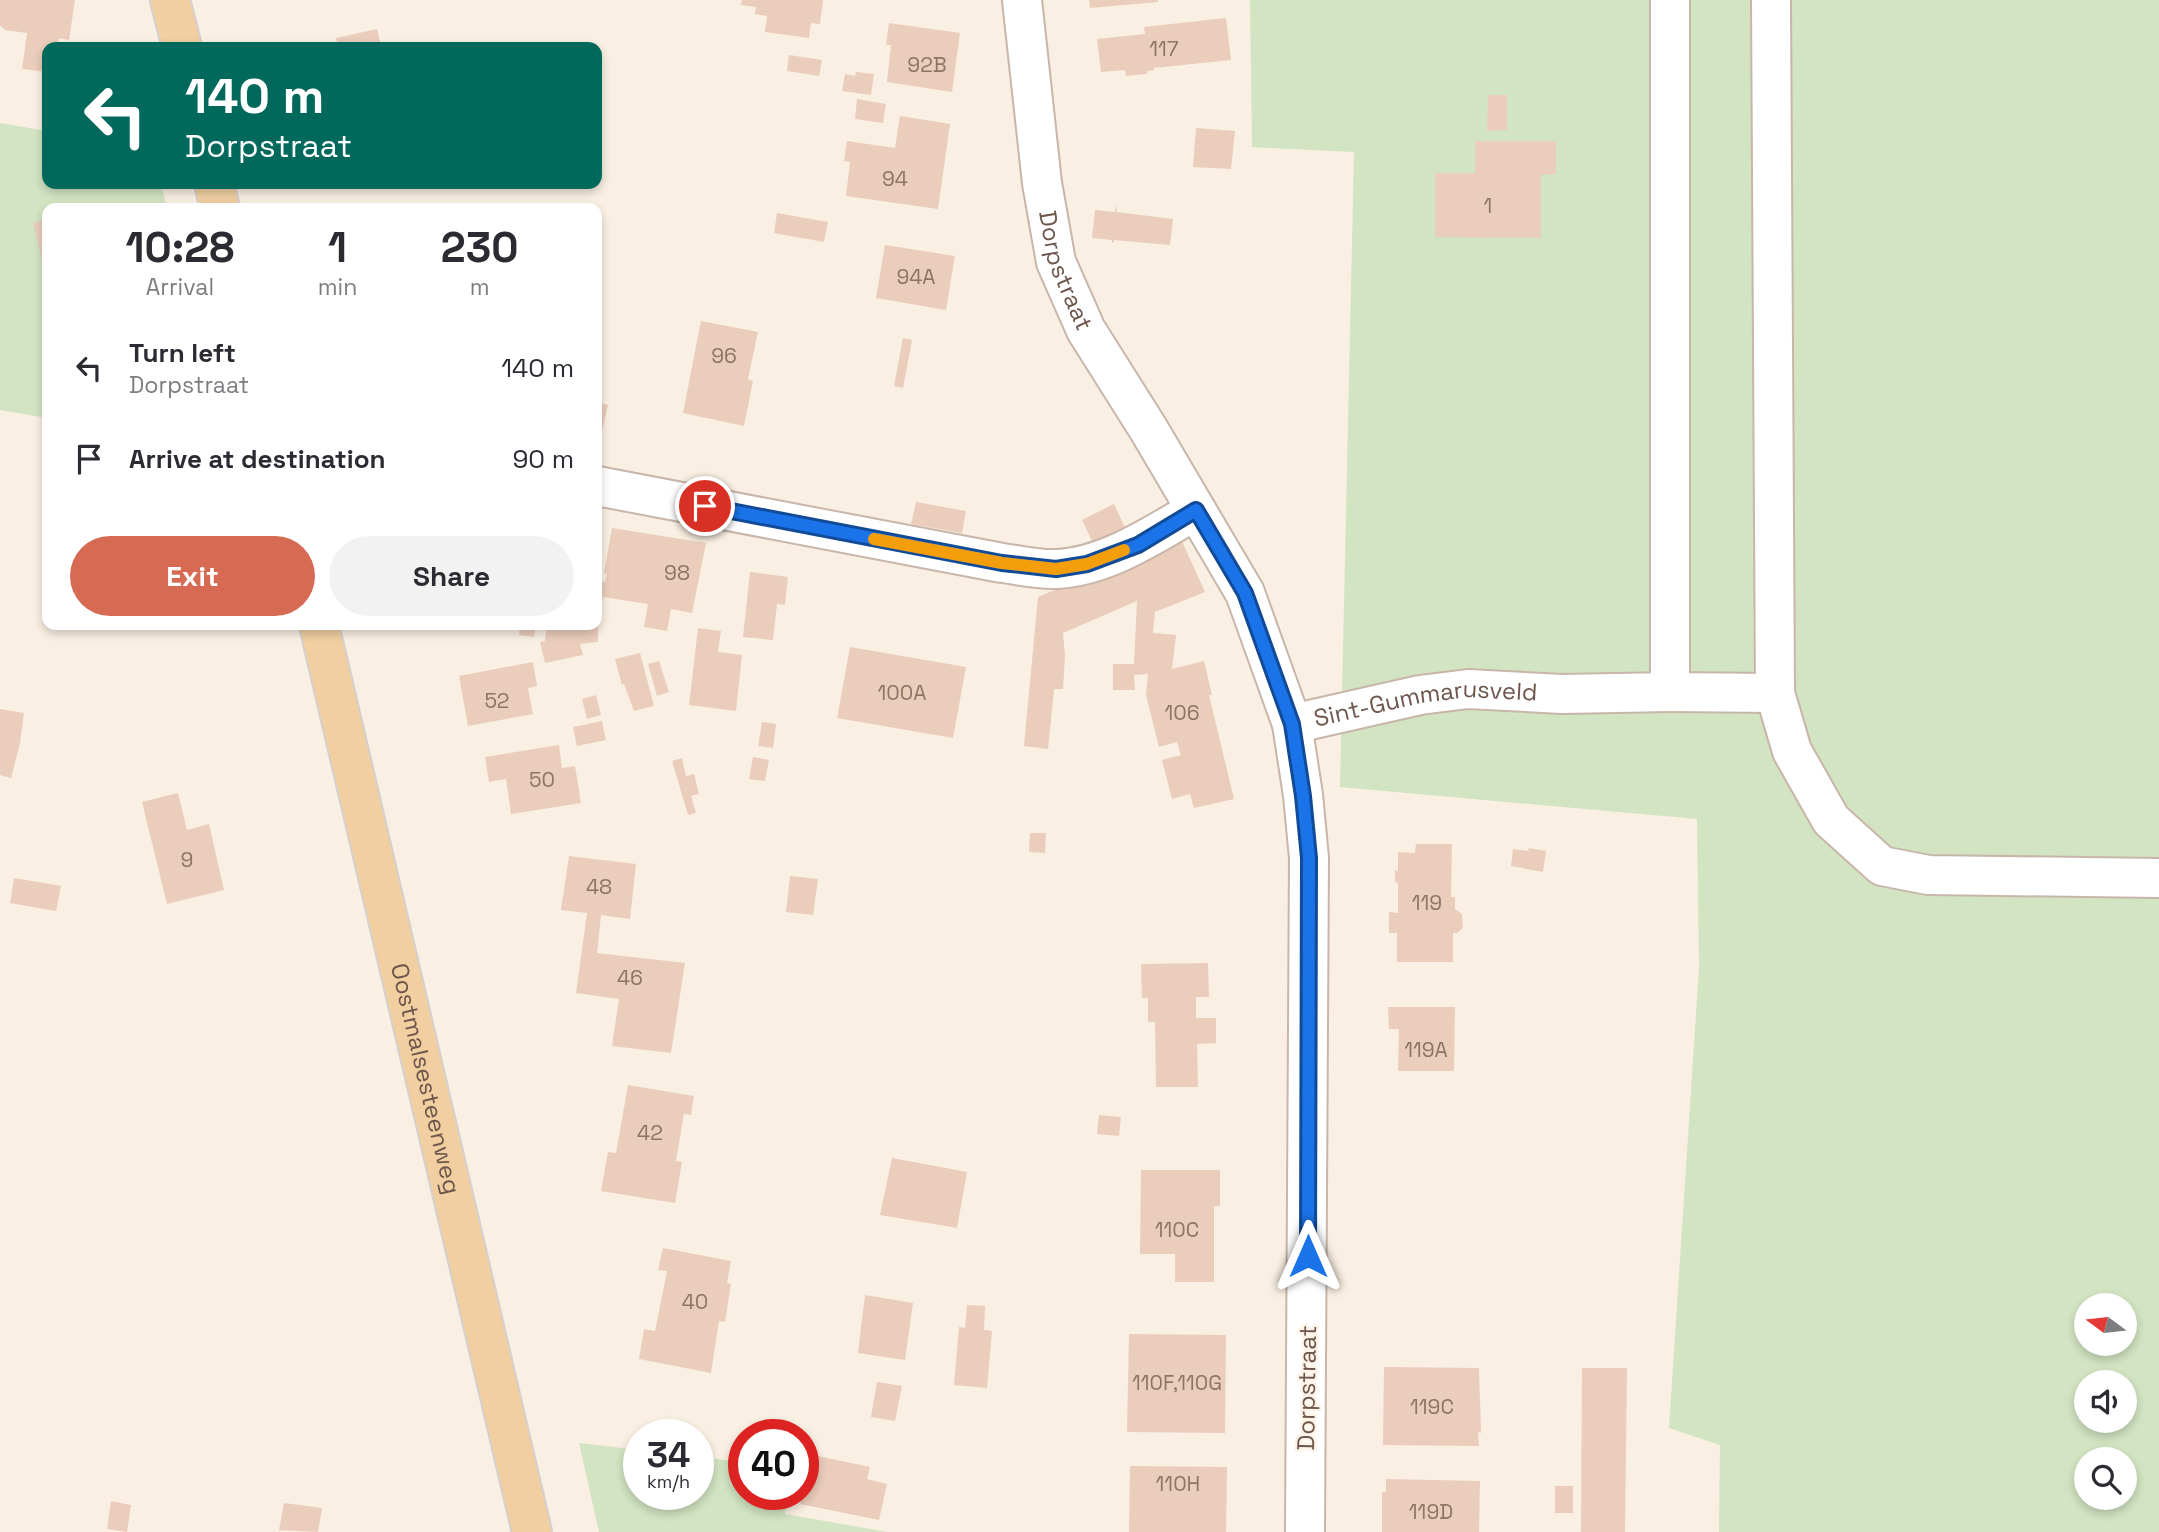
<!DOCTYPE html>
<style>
body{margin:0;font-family:"Space Grotesk",sans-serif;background:#f2f2f3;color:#2b2b33;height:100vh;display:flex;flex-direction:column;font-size:26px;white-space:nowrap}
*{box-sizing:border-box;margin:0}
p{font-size:23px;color:#7c7c81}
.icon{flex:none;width:38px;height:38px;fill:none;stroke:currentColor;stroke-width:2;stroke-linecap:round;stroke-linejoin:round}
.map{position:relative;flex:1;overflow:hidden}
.sheet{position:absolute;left:42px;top:203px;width:560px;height:427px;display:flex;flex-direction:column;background:#fff;border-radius:14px;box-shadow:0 4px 10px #0003}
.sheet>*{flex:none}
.hud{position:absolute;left:42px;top:42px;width:560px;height:147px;border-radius:14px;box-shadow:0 4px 10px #0003;background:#00695c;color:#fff;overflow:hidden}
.needle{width:46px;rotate:285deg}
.tools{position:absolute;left:2074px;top:1293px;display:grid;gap:14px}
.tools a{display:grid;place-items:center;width:63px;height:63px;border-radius:50%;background:#fff;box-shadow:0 4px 10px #0003;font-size:35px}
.speed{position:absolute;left:623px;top:1419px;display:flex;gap:14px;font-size:35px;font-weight:700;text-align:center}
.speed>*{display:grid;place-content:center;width:91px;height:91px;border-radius:50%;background:#fff;box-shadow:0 4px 10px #0003;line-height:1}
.speed small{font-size:18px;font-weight:400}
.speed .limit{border:10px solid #d22;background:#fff;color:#111}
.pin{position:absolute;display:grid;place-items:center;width:60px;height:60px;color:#fff;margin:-30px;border:4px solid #fff;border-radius:50%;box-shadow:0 2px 7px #0007}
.me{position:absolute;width:77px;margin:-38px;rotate:0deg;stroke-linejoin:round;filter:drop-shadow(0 0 5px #0008)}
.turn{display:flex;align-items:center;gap:24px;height:147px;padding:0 28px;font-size:32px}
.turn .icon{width:91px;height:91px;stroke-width:2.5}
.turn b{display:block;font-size:49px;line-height:60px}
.eta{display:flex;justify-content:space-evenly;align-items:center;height:119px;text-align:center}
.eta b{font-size:42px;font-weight:800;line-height:49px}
.button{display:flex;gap:14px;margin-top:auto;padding:14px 28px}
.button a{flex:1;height:80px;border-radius:42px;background:#d66a53;color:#fff;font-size:28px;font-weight:800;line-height:80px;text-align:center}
.button a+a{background:#f2f2f3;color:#2b2b33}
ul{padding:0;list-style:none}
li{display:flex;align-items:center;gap:21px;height:91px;padding:0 28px}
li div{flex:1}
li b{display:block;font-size:26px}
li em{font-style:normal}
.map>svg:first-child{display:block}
.green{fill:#d2e4c2;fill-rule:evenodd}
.building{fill:#ebcdbc}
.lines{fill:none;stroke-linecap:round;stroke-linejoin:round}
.minor-casing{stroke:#c8b6aa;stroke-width:42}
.major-casing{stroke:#d6d0cd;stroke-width:42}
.minor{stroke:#fff;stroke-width:38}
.major{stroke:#f1cfa1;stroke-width:38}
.route-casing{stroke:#114b97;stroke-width:18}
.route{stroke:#1a73e8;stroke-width:12}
.slow{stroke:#f59e0b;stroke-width:12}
.labels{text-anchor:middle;stroke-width:5;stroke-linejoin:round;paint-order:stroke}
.number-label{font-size:21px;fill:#8c7467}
.street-label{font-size:24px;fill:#6d564b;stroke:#fdf3e7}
</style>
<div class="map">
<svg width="2159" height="1532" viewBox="0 0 2159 1532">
<rect width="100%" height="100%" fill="#f9efe2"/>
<!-- green -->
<path class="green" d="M1250 0H2159V1532H1719L1720 1445 1669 1428 1699 968 1697 819 1340 787 1354 152 1252 147ZM2086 1306H2124V1344H2086ZM2086 1382H2124V1421H2086ZM2086 1460H2124V1498H2086Z
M0 123 47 131V184H161L167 208H47V418L0 410Z
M579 1443 639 1450V1494H698V1457L744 1462V1494L788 1495 785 1514 887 1532H599Z"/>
<!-- building -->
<path class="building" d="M0 0H75L69 40 59 38 57 47H47V72L22 69 27 33 5 30 0 25Z
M742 0H823L820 24 811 23 809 38 765 32 767 16 755 14 756 7 741 5Z
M1089 0H1158V2L1090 8Z
M1226 18 1231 60 1154 68V70L1147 71V74L1126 76 1125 70 1101 72 1097 39 1145 34 1144 27Z
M889 23 960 33 952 92 887 82 891 45H886Z
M377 29 381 47H338L336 38Z
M789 55 822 60 819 76 787 71Z
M856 72 874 74 871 95 842 91 845 74 855 76Z
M1488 95H1507V130L1487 131Z
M857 99 886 104 883 123 855 119Z
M900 116 950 124 938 209 846 196 850 162 844 161 847 141 895 148Z
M1196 128 1235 131 1231 169 1193 167Z
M1475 141H1556V174L1541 175V238L1435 237V173H1475Z
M1116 205 1117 212 1173 219 1170 245 1114 240V243L1112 242V240L1092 238 1095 210 1115 212Z
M777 213 828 222 824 242 774 233Z
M47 219V276H46L33 223Z
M885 245 955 256 946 310 876 298Z
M701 321 758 332 748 379 753 381 744 426 683 413Z
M903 338 912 340 903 388 894 386Z
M597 402 608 405 598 449H597Z
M916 502 966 511 962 533 911 524Z
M1114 504 1129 536 1097 551 1082 520Z
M612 528 706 543 692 613 671 609 667 631 644 627 648 604 603 597 597 623V581L605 582 607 574 604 573Z
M1180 537 1205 592 1155 612 1153 633 1176 635 1172 669 1204 661 1212 695H1209L1234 799 1194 808 1190 794 1172 799 1162 760 1181 755 1177 742 1159 747 1146 695 1148 674 1134 675 1135 690H1113V664H1134L1137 601 1063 633 1065 656 1063 689H1054L1048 749 1024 746 1038 597Z
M750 572 788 577 785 605 777 604 773 640 743 637Z
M520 625H536L534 637 519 635Z
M547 625H598V642L580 644 583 655 545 663 540 642 545 641Z
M698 628 721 631 718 652 742 655 736 711 689 705Z
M850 647 966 667 953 738 837 718Z
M640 653 654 706 634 711 624 684 622 685 615 659Z
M659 661 669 692 657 696 648 664Z
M533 662 537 686 528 688 533 714 468 726 459 676Z
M596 695 601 715 587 719 582 699Z
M0 709 24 713 20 743 11 778 0 775Z
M602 721 606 740 577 746 573 727Z
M762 722 776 724 773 748 758 746Z
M559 745 562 768 575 766 581 803 511 814 506 779 489 782 485 757Z
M753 757 769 760 765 781 749 779Z
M682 758 686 776 694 774 699 794 691 796 696 813 688 815 672 761Z
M178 793 187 830 209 824 224 890 167 904 142 802Z
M1030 833H1046L1045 853 1029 852Z
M1416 844H1452L1451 897H1455V909L1462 914 1463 928 1457 933H1453V962H1397V933H1389V912L1398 913V883L1395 882V870L1398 871V852L1415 853Z
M1529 848 1546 851 1543 872 1511 866 1513 849 1528 851Z
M569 856 636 864 630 919 601 915 597 953 685 963 671 1053 612 1046 619 999 576 993 587 913 561 910Z
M790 876 818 879 813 915 786 912Z
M14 878 61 886 56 911 10 903Z
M1208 963 1209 997H1196V1018H1216V1043L1197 1044 1198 1087H1156L1155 1022H1148V998H1142L1141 964Z
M1388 1007H1455L1454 1071H1398L1399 1029H1389Z
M628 1085 694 1096 691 1115 684 1114 676 1161 682 1162 675 1203 601 1191 608 1152 616 1153Z
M1099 1115 1121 1117 1119 1136 1097 1134Z
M892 1158 967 1172 957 1228 880 1215Z
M1141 1170H1220V1206H1214V1282H1175V1254H1140Z
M663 1248 731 1261 727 1283 731 1284 725 1322 719 1321 711 1373 639 1359 644 1329 655 1331 667 1271 658 1270Z
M865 1295 913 1303 905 1360 858 1353Z
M967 1305 985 1306 984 1330 992 1331 987 1388 954 1385 959 1327 965 1328Z
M1129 1334 1226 1335 1225 1433 1127 1432Z
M1384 1367 1479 1368 1481 1433 1478 1432 1479 1446 1383 1445Z
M1582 1368H1627L1625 1532H1581Z
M877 1382 902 1386 895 1421 871 1417Z
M818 1456 870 1467 867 1479 887 1484 879 1520 800 1504 809 1466 815 1468Z
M1130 1466 1227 1467 1226 1532H1129Z
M1386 1479 1480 1481 1479 1532H1382V1492H1386Z
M1555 1486H1573V1513H1555Z
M111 1501 131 1505 127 1532 107 1529Z
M284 1503 322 1508 318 1532 279 1530Z"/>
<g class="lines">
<!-- minor casing -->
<g class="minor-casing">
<g id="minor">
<path id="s1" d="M1022 0 1042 183 1056 262 1086 330 1149 430 1245 593 1292 724 1303 795 1309 858 1305 1532"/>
<path d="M1670 0V692L1775 693"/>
<path d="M1771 0 1775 693 1792 751 1831 820 1882 866 1928 875 2159 878"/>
<path d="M597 486 1002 563C1019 565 1039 570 1056 569 1106 567 1155 534 1196 510"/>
<path id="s2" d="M1292 724 1420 695 1468 689 1562 694 1670 692"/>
</g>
</g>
<!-- major casing -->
<g class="major-casing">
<g id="major">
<path d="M170 0 182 47"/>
<path d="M214 184 220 208"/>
<path id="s3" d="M319 625 532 1532"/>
</g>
</g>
<!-- minor -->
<use href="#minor" class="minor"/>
<!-- major -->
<use href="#major" class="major"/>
</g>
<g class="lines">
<!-- route casing -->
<g class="route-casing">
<path id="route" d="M705 506 1002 563 1056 569 1087 564 1138 545 1196 510 1245 593 1292 724 1303 796 1309 858 1308 1256"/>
</g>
<!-- route -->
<use href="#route" class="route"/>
<!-- slow -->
<path class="slow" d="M874 539 1002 563 1056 569 1087 564 1124 550"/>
</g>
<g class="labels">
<!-- number labels -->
<g class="number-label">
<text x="1164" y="56">117</text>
<text x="927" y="72">92B</text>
<text x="895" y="186">94</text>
<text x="1488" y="213">1</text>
<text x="916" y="284">94A</text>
<text x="724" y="363">96</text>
<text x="677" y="580">98</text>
<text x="902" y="700">100A</text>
<text x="497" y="708">52</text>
<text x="1182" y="720">106</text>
<text x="542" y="787">50</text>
<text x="187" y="867">9</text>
<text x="599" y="894">48</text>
<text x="1427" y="910">119</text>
<text x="630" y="985">46</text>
<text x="1426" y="1057">119A</text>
<text x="650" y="1140">42</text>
<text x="1177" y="1237">110C</text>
<text x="695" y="1309">40</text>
<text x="1177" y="1390">110F,110G</text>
<text x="1432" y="1414">119C</text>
<text x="1178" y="1491">110H</text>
<text x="1431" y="1519">119D</text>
</g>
<!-- street labels -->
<g class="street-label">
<text dy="8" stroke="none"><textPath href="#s1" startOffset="275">Dorpstraat</textPath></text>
<text dy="8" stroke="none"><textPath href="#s2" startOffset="136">Sint-Gummarusveld</textPath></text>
<text dy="8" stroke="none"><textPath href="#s3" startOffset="466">Oostmalsesteenweg</textPath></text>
<text transform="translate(1307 1388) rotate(-89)" y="8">Dorpstraat</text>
</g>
</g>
</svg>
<div class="tools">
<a><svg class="needle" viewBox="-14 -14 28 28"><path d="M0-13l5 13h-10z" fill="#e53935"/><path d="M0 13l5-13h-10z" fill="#7c7c81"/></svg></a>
<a><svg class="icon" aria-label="sound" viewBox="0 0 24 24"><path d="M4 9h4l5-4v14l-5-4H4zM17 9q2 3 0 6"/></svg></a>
<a><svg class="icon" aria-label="search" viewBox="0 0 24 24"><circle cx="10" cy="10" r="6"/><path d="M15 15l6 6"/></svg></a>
</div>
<div class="speed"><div>34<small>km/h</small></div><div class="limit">40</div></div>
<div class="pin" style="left:705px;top:506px;background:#d93025"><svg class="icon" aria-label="arrive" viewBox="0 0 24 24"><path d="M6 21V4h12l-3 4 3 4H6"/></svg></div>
<svg class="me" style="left:1308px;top:1256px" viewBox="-20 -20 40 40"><path d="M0-17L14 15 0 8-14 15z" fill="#1a73e8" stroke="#fff" stroke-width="4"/></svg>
<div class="hud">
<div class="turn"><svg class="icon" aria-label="left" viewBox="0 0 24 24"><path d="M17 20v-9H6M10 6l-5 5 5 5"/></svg><div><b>140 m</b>Dorpstraat</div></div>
</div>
<section class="sheet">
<div class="eta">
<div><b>10:28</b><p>Arrival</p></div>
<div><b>1</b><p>min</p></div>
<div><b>230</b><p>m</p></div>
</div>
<ul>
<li><svg class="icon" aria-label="left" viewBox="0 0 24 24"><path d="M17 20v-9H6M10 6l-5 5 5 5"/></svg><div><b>Turn left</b><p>Dorpstraat</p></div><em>140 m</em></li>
<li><svg class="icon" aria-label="arrive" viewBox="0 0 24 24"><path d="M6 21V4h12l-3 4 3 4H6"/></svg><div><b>Arrive at destination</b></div><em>90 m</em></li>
</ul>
<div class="button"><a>Exit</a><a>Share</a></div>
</section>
</div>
